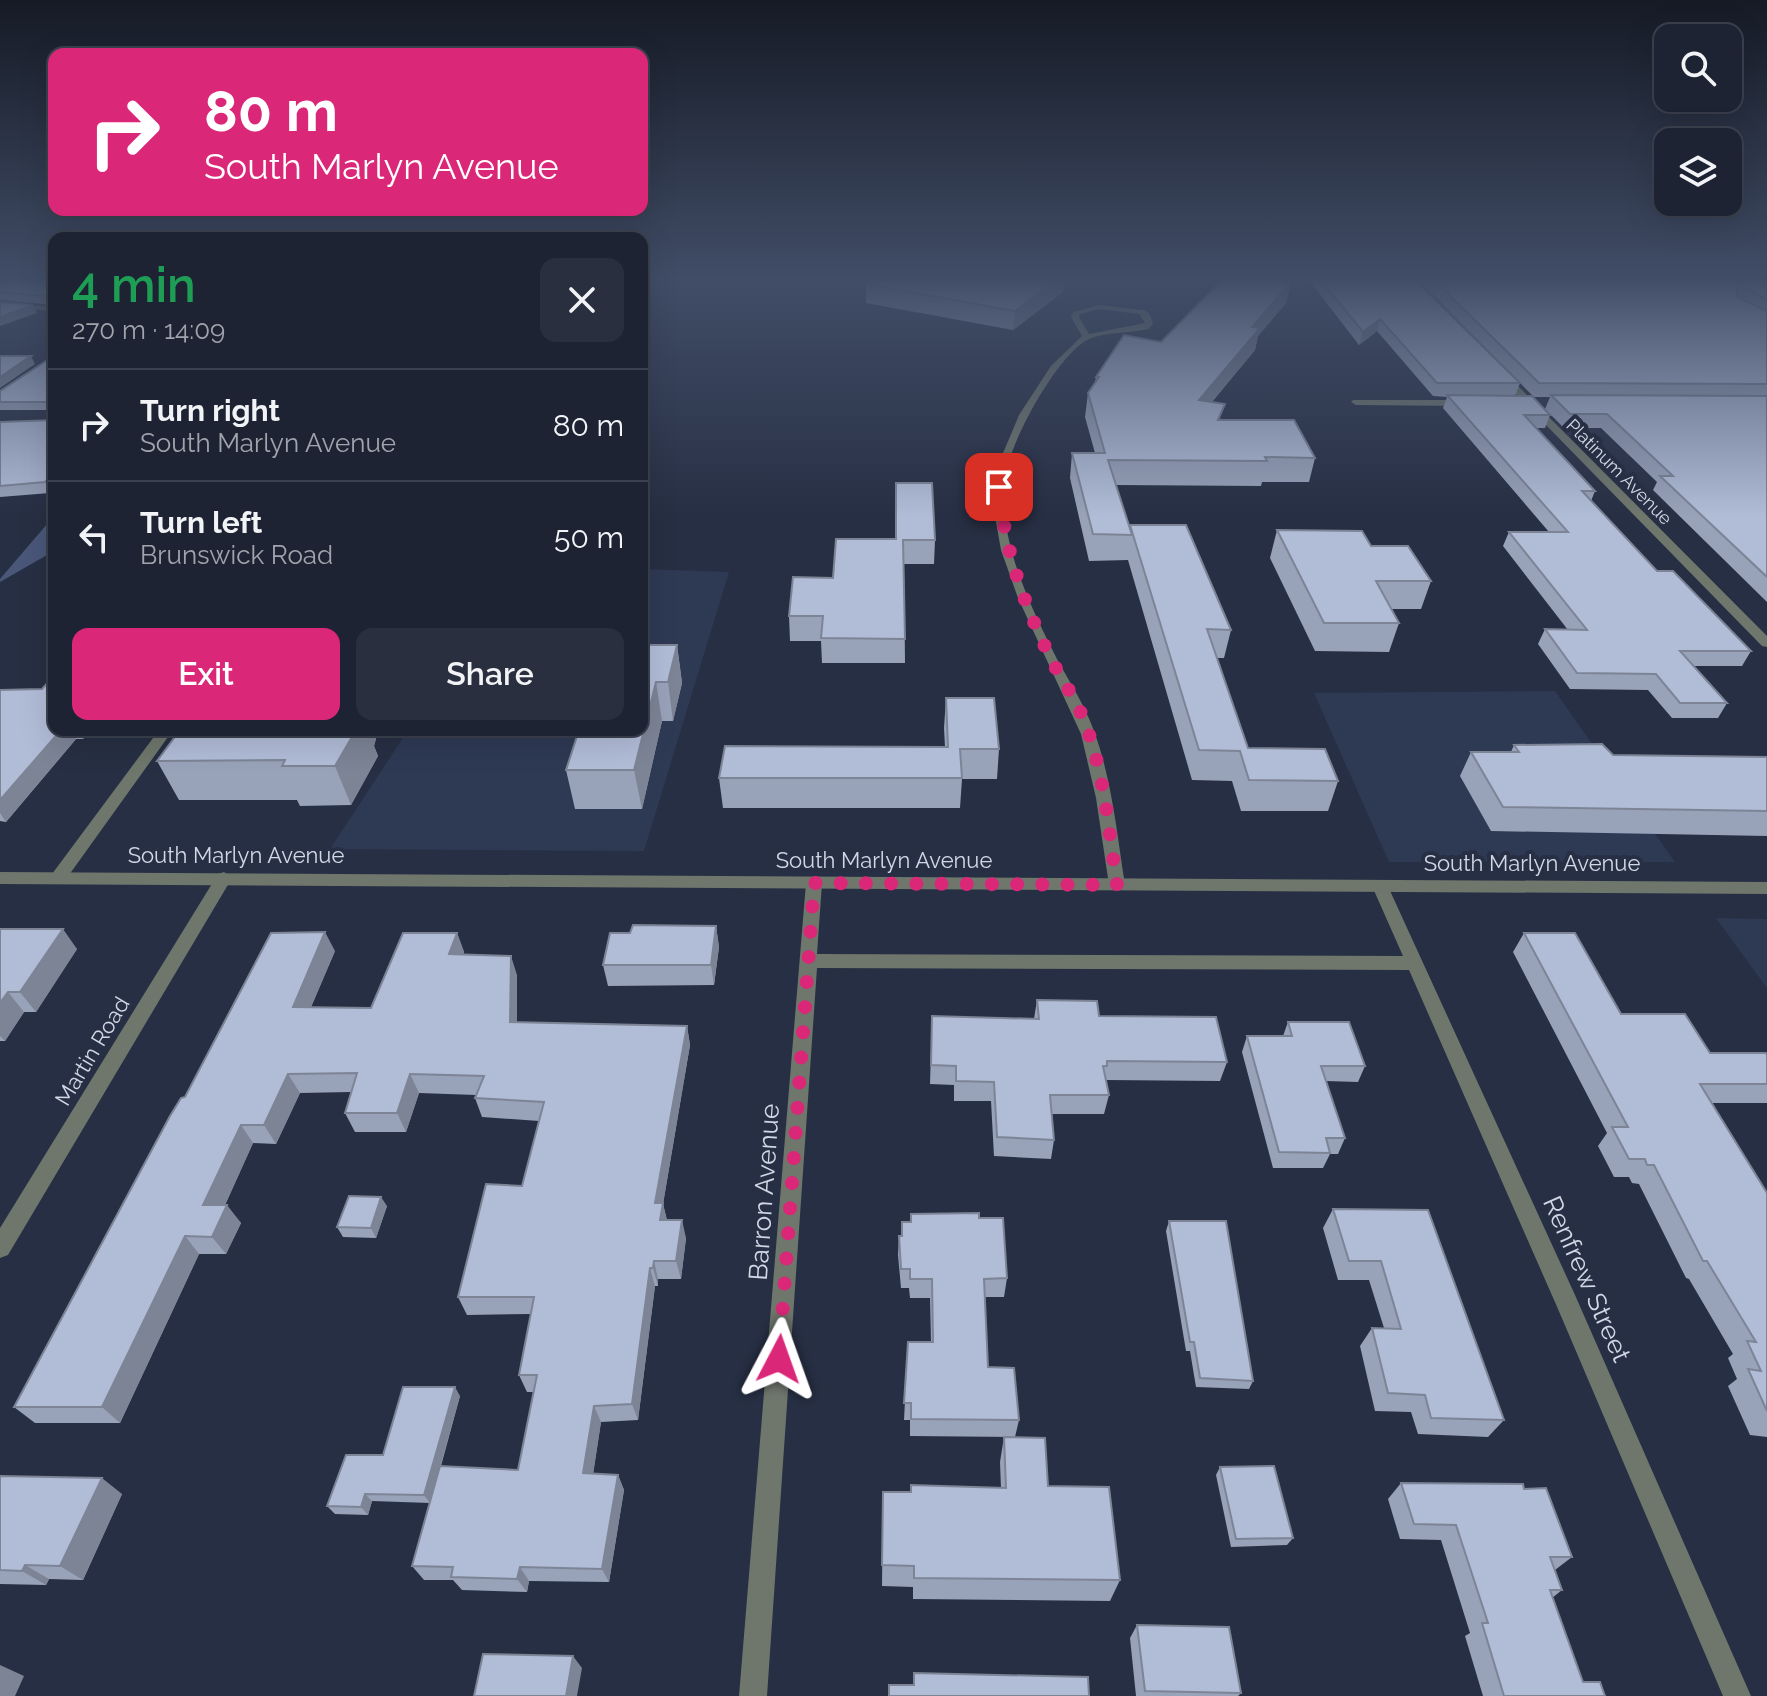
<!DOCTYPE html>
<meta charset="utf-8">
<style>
body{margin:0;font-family:Raleway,sans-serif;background:#2a2f3f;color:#f1f3f6;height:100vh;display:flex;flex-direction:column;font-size:30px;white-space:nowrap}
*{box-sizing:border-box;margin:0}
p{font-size:26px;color:#a0a4ac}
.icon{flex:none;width:44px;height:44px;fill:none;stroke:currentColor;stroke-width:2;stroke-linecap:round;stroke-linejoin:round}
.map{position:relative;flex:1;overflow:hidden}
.details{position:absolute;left:48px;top:232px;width:600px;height:504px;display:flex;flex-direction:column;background:#1d2333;border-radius:16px;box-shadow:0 8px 32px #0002,0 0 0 2px #3b404e}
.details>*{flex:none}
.hud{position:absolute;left:48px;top:48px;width:600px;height:168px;border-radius:16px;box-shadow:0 8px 32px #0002,0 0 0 2px #3b404e;background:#db2777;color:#fff;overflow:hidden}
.controls{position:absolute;left:1654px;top:24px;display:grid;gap:16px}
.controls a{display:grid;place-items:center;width:88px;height:88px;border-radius:16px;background:#1d2333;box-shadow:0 8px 32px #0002,0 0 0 2px #3b404e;font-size:40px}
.pin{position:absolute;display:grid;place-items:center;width:68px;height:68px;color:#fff;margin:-34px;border-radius:16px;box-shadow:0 4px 12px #0006}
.me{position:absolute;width:88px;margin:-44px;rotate:4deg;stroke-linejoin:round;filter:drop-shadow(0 0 6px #0008)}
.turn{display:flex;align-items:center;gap:28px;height:168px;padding:0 24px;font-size:36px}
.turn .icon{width:104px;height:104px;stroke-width:2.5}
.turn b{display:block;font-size:56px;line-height:68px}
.round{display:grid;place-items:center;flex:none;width:84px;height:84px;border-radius:16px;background:#2a2f3f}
.overview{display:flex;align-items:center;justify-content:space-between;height:136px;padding:0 24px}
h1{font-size:48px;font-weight:600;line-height:60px;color:#1e9e55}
.cta{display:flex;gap:16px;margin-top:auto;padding:16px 24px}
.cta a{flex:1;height:92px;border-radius:16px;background:#db2777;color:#fff;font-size:32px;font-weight:600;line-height:92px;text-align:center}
.cta a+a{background:#2a2f3f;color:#f1f3f6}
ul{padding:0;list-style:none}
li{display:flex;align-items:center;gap:24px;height:112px;padding:0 24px;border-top:2px solid #3b404e}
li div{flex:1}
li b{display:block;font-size:30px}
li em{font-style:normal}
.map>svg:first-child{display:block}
.built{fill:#2e3954}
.green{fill:#4a5779}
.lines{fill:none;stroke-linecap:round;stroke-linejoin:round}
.minor{fill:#6f766c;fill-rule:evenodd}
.tertiary{fill:#6f766c;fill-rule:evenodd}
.wall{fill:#98a2b9}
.shaded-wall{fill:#7c8496}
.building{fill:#b1bcd7;stroke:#7c8496;stroke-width:2}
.route{stroke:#db2777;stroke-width:14;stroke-dasharray:0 25.2}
.labels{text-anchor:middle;stroke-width:8;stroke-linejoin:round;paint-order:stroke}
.far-street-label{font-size:18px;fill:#d1d7e5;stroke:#272f44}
.street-label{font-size:22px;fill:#d1d7e5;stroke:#272f44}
.near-street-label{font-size:26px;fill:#d1d7e5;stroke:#272f44}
</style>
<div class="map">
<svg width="1767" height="1696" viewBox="0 0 1767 1696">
<rect width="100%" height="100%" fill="#272f44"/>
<!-- built -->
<path class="built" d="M642 569 729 572 644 851 330 849 408 730H642Z
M1555 691 1675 862H1389L1314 693Z
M1716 918 1767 919V988Z"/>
<!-- green -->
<path class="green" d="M54 516V551L0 582V579Z"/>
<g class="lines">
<!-- minor -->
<path class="minor" d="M0 303 54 307V311L0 307Z
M1099 305 1144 310 1149 313 1153 323 1149 329C1131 333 1106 332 1089 339 1067 350 1044 388 1032 409 1019 433 1006 461 1004 489 1001 547 1032 610 1058 661 1071 684 1085 706 1094 731 1112 780 1117 834 1125 885L1117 891 1109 885 1096 798 1081 734 1018 598 1001 550 993 505 998 465 1019 415 1051 366 1082 336 1071 317 1073 312ZM1099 309 1139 314 1145 323 1089 334 1079 317 1080 314Z
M1499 373H1505L1767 636V647L1762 646 1499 377Z
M1353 400H1466L1471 403 1466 406 1356 405 1351 402Z
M159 730H173L64 882H52L50 878 52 874Z
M224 872 232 878 8 1255 0 1258V1228L218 874Z
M814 877 822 883 817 954 1403 956 1372 886 1380 880 1386 882 1575 1295 1751 1696H1723L1558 1309 1409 970 817 968 767 1696H739L806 883Z"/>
<!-- tertiary -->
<path class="tertiary" d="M0 872 1767 882V894L0 884Z"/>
</g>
<!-- wall -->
<path class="wall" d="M0 280H54V305L0 300Z
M873 280H1064L1063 292 1013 330 866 303V284Z
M1309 280H1767V602L1653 490 1657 482 1601 428H1564L1545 409 1550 397H1534L1422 284H1419L1520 383 1515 396 1550 415 1545 428H1536L1595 491 1591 501 1657 571 1751 651 1742 666H1694L1727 703 1718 718H1672L1648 690 1570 689 1538 644 1545 629 1568 630 1503 546 1509 532H1549L1443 408 1447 397 1433 396 1377 331 1359 345Z
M1291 282 1286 303 1258 336 1255 350 1212 402 1221 420 1315 458 1309 482H1262L1261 486 1116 485 1129 526 1231 630 1224 658H1217L1248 748 1338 781 1328 811H1241L1232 781 1192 780 1128 560 1089 561 1070 478 1072 453H1095L1085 417 1088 393 1095 382 1096 377 1161 342Z
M54 357V410H0V391Z
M54 420V488L50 493 0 497V422Z
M1277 530 1371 546 1431 581 1421 609H1391L1399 623 1389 652 1315 651 1270 558Z
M836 539 935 540 934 564H904L905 663H822L821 641H790L789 616 833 578Z
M642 645H677L682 683 673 721H662L642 809H575L566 770Z
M42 689 54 730H91L83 739H76L6 822 0 821V690Z
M946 698 999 749 997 779H962L960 808H723L719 778 945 747 944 728Z
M377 735 374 746 378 756 351 805 300 806 297 800H179L157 761Z
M1514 745 1613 755 1767 757V836L1491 831 1460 776 1471 752H1511Z
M716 926 719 947 714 985 608 986 603 965Z
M0 929 77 949 36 1012H24L5 1041H0Z
M457 933 464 952 463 955 517 975V1023L687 1026 690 1045 663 1204 667 1220 686 1238 681 1279H658V1286H655L638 1420 601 1422 593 1474 618 1475 624 1490 609 1582 529 1581 527 1592 462 1590 453 1580H424L412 1566 430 1503 372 1501 368 1515 335 1514 327 1506 383 1455 460 1396 441 1466 518 1470 534 1392H527L519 1375 531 1314 467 1315 458 1297 522 1186 539 1121 482 1117 475 1098 476 1095 419 1093 406 1132H355L345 1113 351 1092 300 1093 276 1144 253 1143 225 1205 241 1223 226 1254H199L120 1423H35L14 1407 185 1097 335 951 311 1007 371 1008Z
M1524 933 1621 1014 1710 1053 1767 1055V1103H1712L1767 1193V1437L1750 1435 1728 1386 1737 1379 1728 1358 1733 1354 1689 1279 1686 1278 1639 1184 1632 1183 1629 1177H1614L1598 1146 1607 1133 1513 952Z
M1037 1000 1099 1016 1227 1062 1220 1081 1106 1080 1109 1095 1104 1114H1052L1054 1140 1051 1159 994 1156 991 1101H954V1085L930 1084 932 1016 1034 1019Z
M1288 1022 1365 1066 1358 1082 1326 1081 1345 1138 1338 1154H1330L1323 1168H1273L1242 1052 1247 1036H1283Z
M387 1206 376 1238 343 1237 337 1227Z
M1333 1209 1428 1210 1504 1420 1488 1437 1418 1434 1411 1412 1375 1411 1360 1346 1372 1328H1384L1369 1280H1338L1323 1228Z
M979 1218 1007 1278 1004 1297H984L988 1367 1019 1420 1015 1437 910 1436V1420H904L908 1342H931L930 1298H910L909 1288H901L898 1255 899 1236Z
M1169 1221 1253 1381 1249 1389 1196 1387 1190 1351H1186L1166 1231Z
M1004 1437 1048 1486 1120 1580 1110 1601 913 1599V1587L882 1586 883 1492H911L1001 1488 1000 1462Z
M1220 1467 1293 1538 1287 1545 1231 1547 1216 1475Z
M0 1476 122 1494 83 1580 49 1579 46 1585 0 1584Z
M1401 1483 1524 1489 1572 1557 1555 1570 1562 1590 1552 1598 1583 1682 1605 1696H1483L1465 1636 1470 1633 1441 1540 1400 1539 1388 1499Z
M1137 1625 1241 1693 1238 1696H1136L1130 1638Z"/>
<!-- shaded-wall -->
<path class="shaded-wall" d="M1056 280H1064L1063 292 1013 330 1015 311Z
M1291 282 1286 303 1258 336 1255 350 1194 423 1199 400 1252 327Z
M33 305 37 313 0 326V317Z
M1380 319 1377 331 1359 345 1363 332Z
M31 356 35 364 0 388V377Z
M54 471V488L50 493 45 482Z
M677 645 682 683 673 721 668 682Z
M656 682 662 721 642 809 634 770Z
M61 730H70L76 739 6 822 0 813V800Z
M78 730H91L83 739Z
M356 730H375L377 735 374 746 378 756 351 805 335 766Z
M716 926 719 947 714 985 711 965Z
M63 929 77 949 36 1012 20 992Z
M325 932 335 951 303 1026 293 1007Z
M457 933 464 952 456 973 449 954Z
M511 956 517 975V1042L510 1022Z
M8 992 24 1012 5 1041 0 1036V1003Z
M687 1026 690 1045 663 1204 667 1221 665 1239 655 1203Z
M288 1074 300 1093 276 1144 264 1125Z
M410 1074 419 1093 406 1132 397 1113Z
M241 1125 253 1143 217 1223 203 1205Z
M381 1197 387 1206 376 1238 371 1228Z
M227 1205 241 1223 226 1254 212 1237Z
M682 1220 686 1238 681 1279 676 1261Z
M185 1236 199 1254 120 1423 102 1407Z
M654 1261 658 1279V1286L653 1268Z
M650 1268 655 1286 638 1420 632 1404Z
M455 1387 460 1396 430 1503 424 1495Z
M594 1406 601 1422 591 1488 583 1473Z
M618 1475 624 1490 609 1582 602 1569Z
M102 1478 122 1494 83 1580 60 1566Z
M365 1494 372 1501 368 1515 361 1507Z
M25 1565 49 1579 46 1585 22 1571Z
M520 1567 529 1581 527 1592 517 1579Z
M573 1656 582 1668 577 1696H566Z
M0 1665 24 1676 15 1696H0Z"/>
<!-- building -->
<path class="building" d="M0 280H54V297L0 292Z
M873 280H1056L1015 311 866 284Z
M1222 280H1274L1291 282 1252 327 1260 328 1199 400 1225 404 1218 420H1294L1315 458 1265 457 1267 461 1108 460 1132 535 1093 534 1072 453H1105L1088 393 1099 377H1096L1124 335 1161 342Z
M1321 280H1415L1520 383H1437L1380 319 1363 332Z
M1434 280H1767V300L1746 288 1737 289V297L1767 311V384L1539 383Z
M0 302 33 305 0 317Z
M0 356H31L0 377Z
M52 357H54V402H0V391Z
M1447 395 1532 396 1550 415H1524L1595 491H1582L1657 571H1673L1751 651H1680L1727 703H1680L1656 674 1577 673 1545 629 1587 630 1509 532H1568Z
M1551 395 1767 396V577L1660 476H1673L1607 414H1570Z
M54 420V471L45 482 0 486V422Z
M896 483H932L935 540H903L905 639 821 638 823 616H789L793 577 833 578 836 539H896Z
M1130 525H1186L1231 630 1207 629 1248 748 1325 749 1338 781 1249 780 1240 751 1199 750Z
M1277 530 1362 531 1371 546H1408L1431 581H1376L1399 623H1324Z
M642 645H677L668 682H656L634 770H566L579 730H642Z
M54 676V730H61L0 800V690L42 689Z
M946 698H994L999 749H960L962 778H719L725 746 948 747Z
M180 730H356L335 766H282L285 760 157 761Z
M1602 744 1613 755 1767 757V811L1503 807 1471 752H1519L1514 745Z
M633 925 716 926 711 965H603L610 933H630Z
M0 929H63L20 992H8L0 1003Z
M325 932 293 1007 371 1008 403 933H457L449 954 511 956 510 1022 687 1026 655 1203H663L660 1220H682L676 1261H654L653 1268H650L632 1404 594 1406 583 1473 618 1475 602 1569 520 1567 517 1579 451 1577 453 1567 412 1566 440 1466 518 1470 537 1375H519L534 1297H458L486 1184 522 1186 544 1102 475 1098 484 1076 410 1074 397 1113H345L357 1073 288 1074 264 1125H241L203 1205H227L212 1237 185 1236 102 1407H14L170 1116 181 1098 185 1097 271 933Z
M1524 933H1575L1621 1014H1685L1710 1053H1766L1767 1055V1084H1700L1767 1193V1411L1748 1369 1761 1371 1747 1341 1756 1342 1707 1261H1703L1654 1165H1647L1645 1159H1629L1612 1127H1628Z
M1037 1000 1097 1001 1099 1016 1216 1017 1227 1062 1107 1061V1066H1103L1109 1095H1050L1054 1140 997 1137 994 1082 956 1081V1066L931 1065 932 1016 1039 1019Z
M1288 1022H1349L1365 1066H1321L1345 1138H1326L1330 1153 1279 1152 1247 1036H1292Z
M349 1196 381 1197 371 1228 337 1227Z
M1333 1209 1428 1210 1504 1420 1431 1418 1425 1395 1388 1393 1372 1328 1401 1329 1381 1261H1349Z
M979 1213V1218H1003L1007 1278 984 1279 988 1367 1014 1368 1019 1420 911 1419V1403H904L908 1342H933L932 1279H910V1269H901L899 1236H902V1222H911V1214Z
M1169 1221H1226L1253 1381 1200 1378 1194 1342H1190Z
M403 1387H455L424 1495 365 1494 361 1507 327 1506 346 1455H383Z
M1004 1437 1045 1438 1048 1486 1109 1487 1120 1580 914 1578V1566L882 1565 883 1492H911V1485L1006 1488Z
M1274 1466 1293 1538 1236 1539 1220 1467Z
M0 1476 102 1478 60 1566 25 1565 22 1571 0 1570Z
M1401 1483 1523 1484 1524 1489 1546 1488 1572 1557H1550L1562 1590H1550L1583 1682H1600L1605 1696H1504L1482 1623H1488L1456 1525 1414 1524Z
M1137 1625 1229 1627 1241 1693 1145 1691Z
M483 1654 573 1656 566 1696H474Z
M914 1673 1088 1677 1089 1696H889V1685H914Z"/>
<!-- sky -->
<linearGradient id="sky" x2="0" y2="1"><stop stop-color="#151a25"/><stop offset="0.54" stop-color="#414d67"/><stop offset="1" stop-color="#414d67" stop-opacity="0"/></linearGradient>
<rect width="1767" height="517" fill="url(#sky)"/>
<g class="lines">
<!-- route -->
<path class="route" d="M779 1359 814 883 1117 885C1108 827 1104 765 1080 711 1071 692 1059 675 1050 657 1023 602 1004 548 999 487"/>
</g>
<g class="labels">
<!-- far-street labels -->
<g class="far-street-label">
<text transform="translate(1619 472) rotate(45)" y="6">Platinum Avenue</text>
</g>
<!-- street labels -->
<g class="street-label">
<text x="236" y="863">South Marlyn Avenue</text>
<text x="884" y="868">South Marlyn Avenue</text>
<text x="1532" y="871">South Marlyn Avenue</text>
<text transform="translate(92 1051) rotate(-59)" y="8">Martin Road</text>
</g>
<!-- near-street labels -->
<g class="near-street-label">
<text transform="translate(764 1192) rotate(-86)" y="9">Barron Avenue</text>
<text transform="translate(1587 1279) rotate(66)" y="9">Renfrew Street</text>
</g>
</g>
</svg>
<div class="controls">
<a><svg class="icon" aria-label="search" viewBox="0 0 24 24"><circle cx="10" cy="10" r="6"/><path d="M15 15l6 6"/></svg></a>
<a><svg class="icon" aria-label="layers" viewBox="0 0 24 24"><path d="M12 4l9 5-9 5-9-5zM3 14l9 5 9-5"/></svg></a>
</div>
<div class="pin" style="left:999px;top:487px;background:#d93025"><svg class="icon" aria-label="arrive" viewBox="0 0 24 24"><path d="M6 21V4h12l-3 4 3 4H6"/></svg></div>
<svg class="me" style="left:779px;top:1359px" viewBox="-20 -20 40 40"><path d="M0-17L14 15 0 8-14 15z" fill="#db2777" stroke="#fff" stroke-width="4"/></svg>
<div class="hud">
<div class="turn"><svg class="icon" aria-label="right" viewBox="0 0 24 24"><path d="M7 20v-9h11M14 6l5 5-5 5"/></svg><div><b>80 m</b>South Marlyn Avenue</div></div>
</div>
<section class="details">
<div class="overview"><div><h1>4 min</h1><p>270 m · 14:09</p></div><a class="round"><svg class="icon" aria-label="close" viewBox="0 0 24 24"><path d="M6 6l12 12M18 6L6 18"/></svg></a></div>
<ul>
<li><svg class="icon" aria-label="right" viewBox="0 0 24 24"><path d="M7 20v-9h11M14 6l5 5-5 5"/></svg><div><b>Turn right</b><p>South Marlyn Avenue</p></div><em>80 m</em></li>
<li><svg class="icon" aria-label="left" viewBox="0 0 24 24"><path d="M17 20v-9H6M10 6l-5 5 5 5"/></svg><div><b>Turn left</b><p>Brunswick Road</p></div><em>50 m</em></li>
</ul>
<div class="cta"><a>Exit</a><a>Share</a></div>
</section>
</div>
